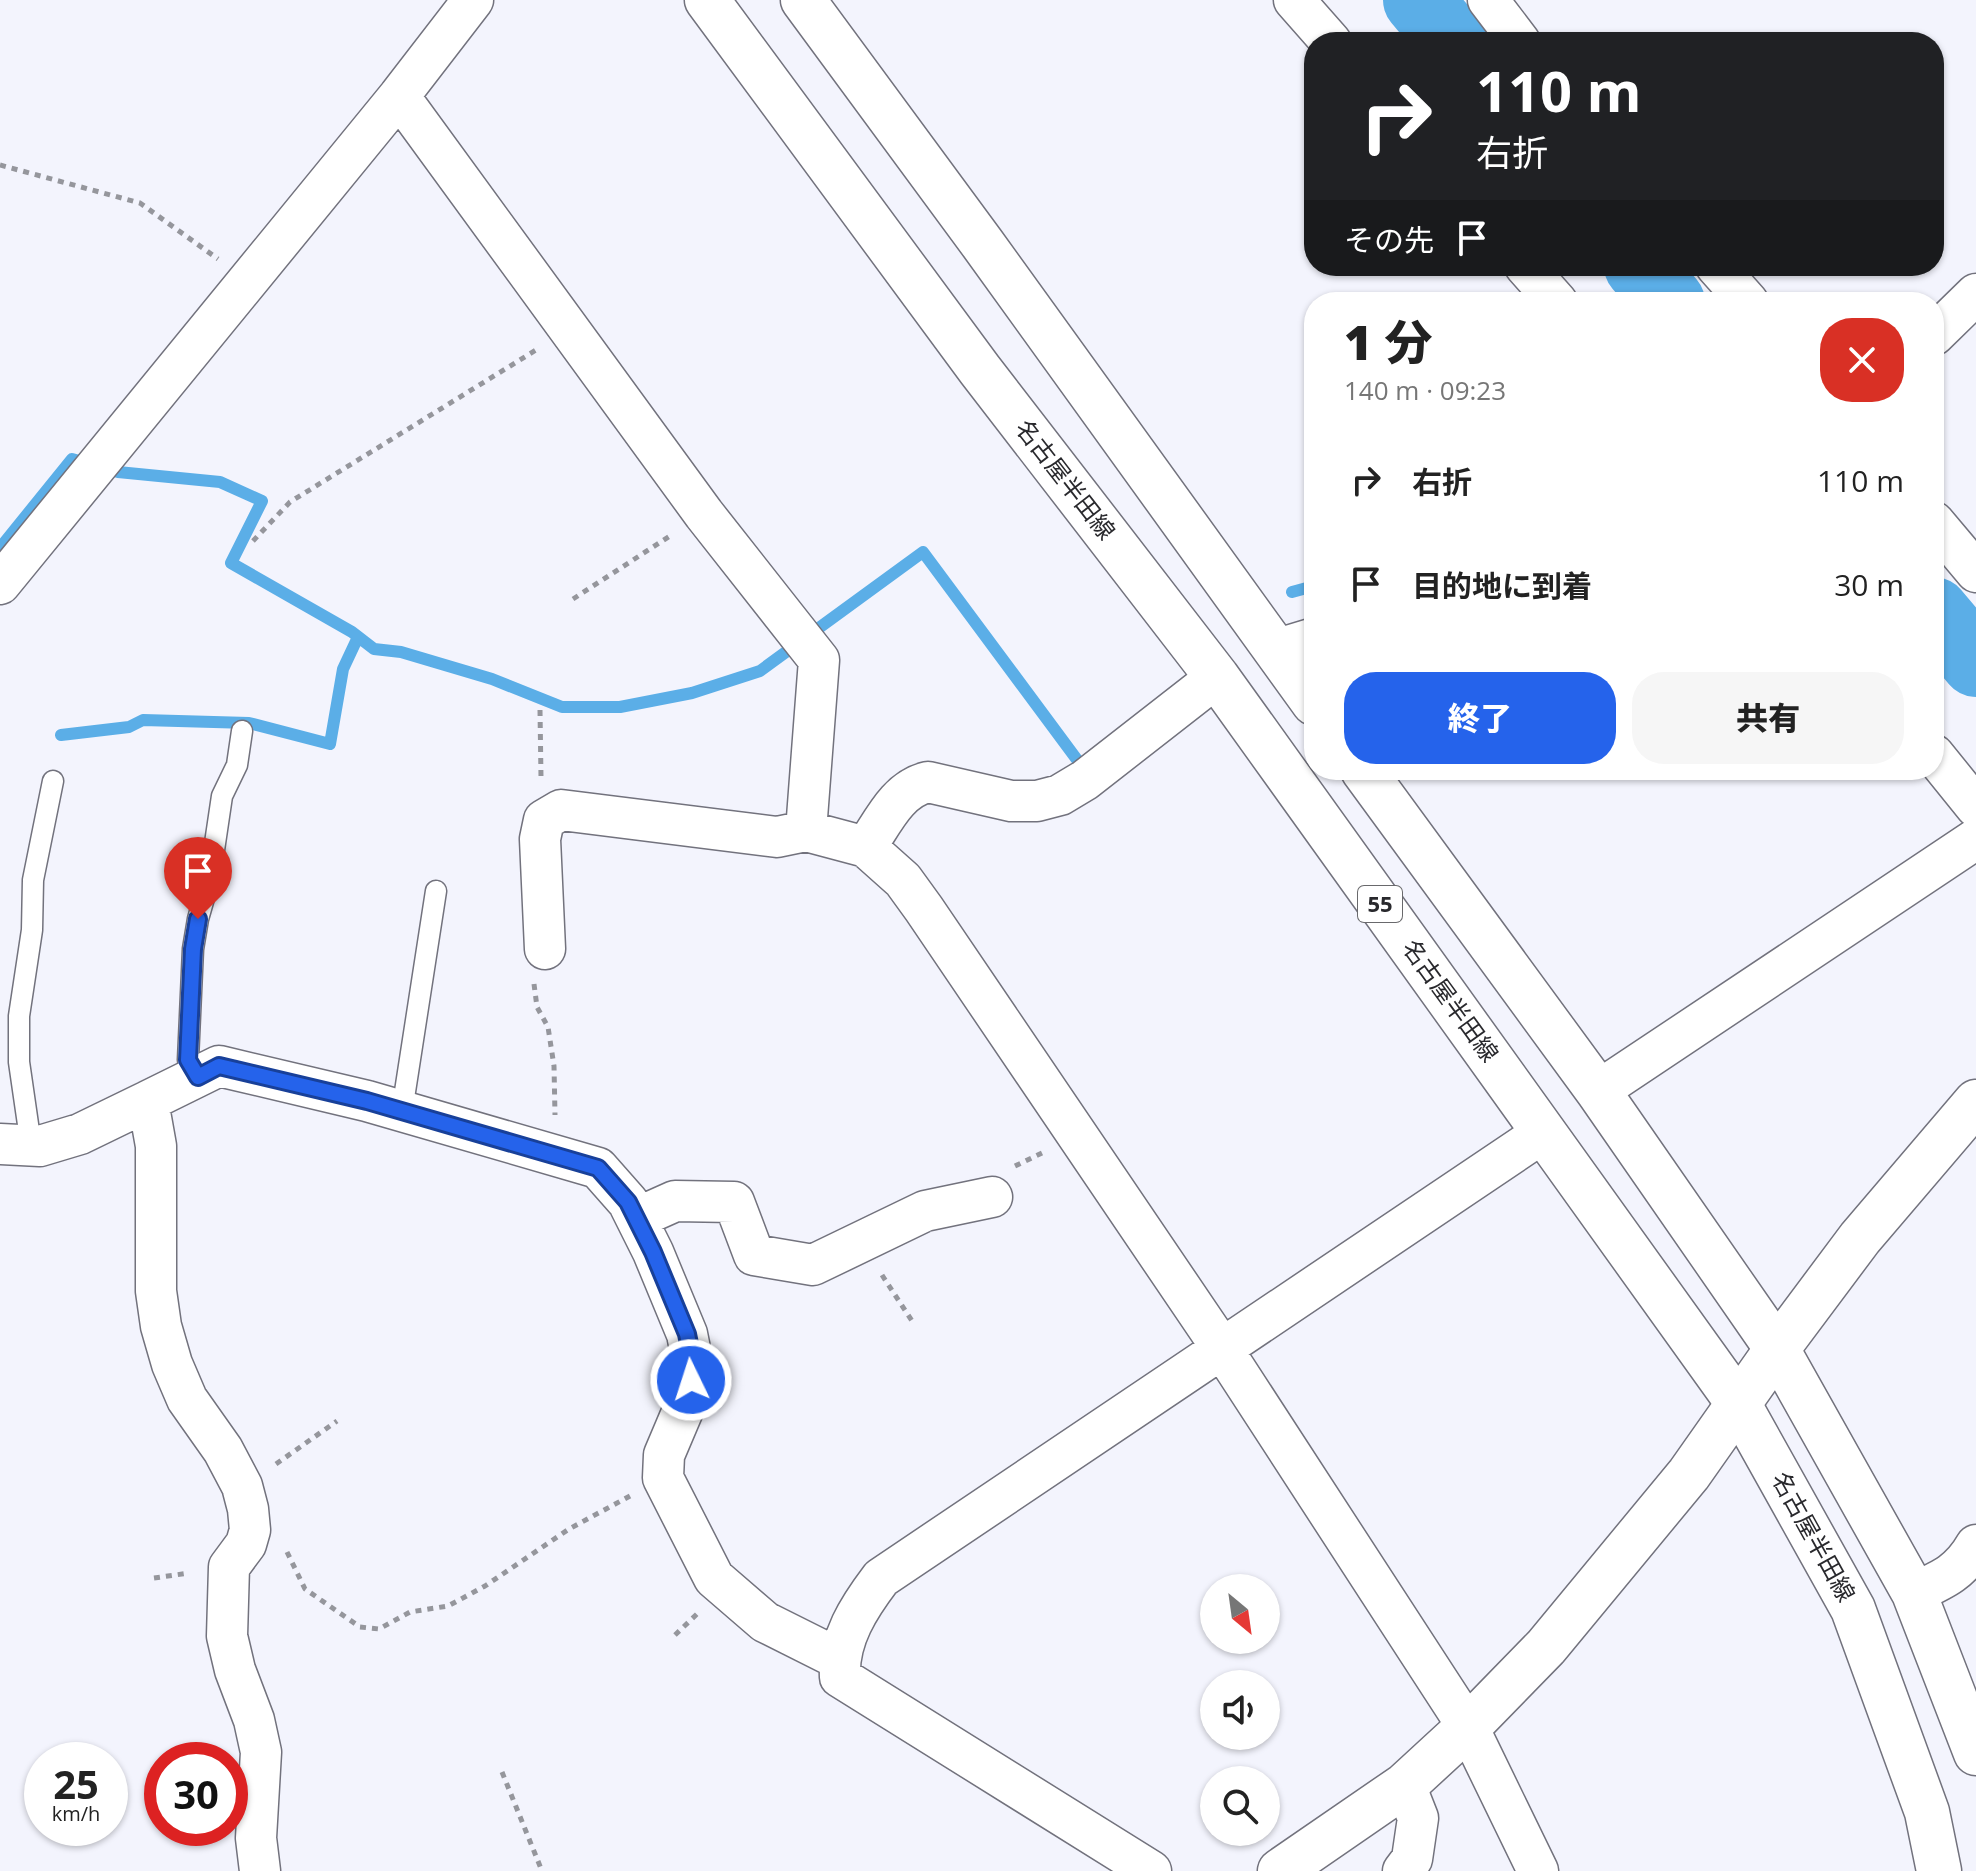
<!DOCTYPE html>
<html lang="ja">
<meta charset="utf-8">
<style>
body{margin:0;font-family:"Open Sans","Noto Sans JP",sans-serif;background:#f6f6f6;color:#222;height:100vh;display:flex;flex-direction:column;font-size:30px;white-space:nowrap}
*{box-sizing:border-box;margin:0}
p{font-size:26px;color:#767676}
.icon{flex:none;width:44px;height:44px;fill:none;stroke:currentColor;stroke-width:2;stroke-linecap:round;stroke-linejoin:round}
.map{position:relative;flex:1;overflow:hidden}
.sheet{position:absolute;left:1304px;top:292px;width:640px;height:488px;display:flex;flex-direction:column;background:#fff;border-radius:32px;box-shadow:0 2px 6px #0004}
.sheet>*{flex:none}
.hud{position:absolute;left:1304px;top:32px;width:640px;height:244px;border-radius:32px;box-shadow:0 2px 6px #0004;background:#202124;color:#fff;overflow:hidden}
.needle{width:52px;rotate:151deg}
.tools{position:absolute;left:1200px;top:1574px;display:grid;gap:16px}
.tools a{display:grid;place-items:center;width:80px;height:80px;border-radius:50%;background:#fff;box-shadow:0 2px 6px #0004;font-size:40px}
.speed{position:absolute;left:24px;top:1742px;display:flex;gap:16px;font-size:40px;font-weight:700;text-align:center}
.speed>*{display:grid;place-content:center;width:104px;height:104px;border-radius:50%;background:#fff;box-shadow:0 2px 6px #0004;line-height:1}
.speed small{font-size:20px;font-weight:400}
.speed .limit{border:12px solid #d22;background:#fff;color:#111}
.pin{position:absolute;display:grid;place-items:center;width:68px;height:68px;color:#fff;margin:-82px -34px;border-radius:50% 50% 50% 0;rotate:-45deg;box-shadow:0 0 8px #0007}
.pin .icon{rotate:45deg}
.me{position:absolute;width:88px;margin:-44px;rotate:356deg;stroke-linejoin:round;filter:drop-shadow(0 0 6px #0008)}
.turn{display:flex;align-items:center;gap:28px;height:168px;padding:0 40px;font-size:36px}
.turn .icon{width:104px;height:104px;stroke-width:2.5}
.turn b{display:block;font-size:56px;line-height:68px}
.then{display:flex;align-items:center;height:76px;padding:0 40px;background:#0003;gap:16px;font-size:30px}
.round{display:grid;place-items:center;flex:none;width:84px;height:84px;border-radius:32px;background:#f6f6f6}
.head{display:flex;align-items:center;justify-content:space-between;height:136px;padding:0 40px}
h1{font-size:48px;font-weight:800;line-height:60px}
.cta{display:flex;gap:16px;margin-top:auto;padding:16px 40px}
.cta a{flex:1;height:92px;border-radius:32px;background:#2563eb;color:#fff;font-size:32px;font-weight:800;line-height:92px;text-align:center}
.cta a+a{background:#f6f6f6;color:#222}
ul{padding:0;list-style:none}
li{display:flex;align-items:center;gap:24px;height:104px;padding:0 40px}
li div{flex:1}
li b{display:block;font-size:30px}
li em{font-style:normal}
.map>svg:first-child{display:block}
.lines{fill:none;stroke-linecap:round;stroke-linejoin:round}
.stream{stroke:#5baee7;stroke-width:12}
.river{stroke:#5baee7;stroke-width:70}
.lane-casing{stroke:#72727d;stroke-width:23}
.street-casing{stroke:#72727d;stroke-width:43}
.secondary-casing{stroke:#72727d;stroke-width:47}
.primary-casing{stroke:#72727d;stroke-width:47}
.path{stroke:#95969c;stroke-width:5;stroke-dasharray:6 6;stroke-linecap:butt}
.lane{stroke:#fff;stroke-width:20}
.street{stroke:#fff;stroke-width:40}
.secondary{stroke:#fff;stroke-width:44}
.primary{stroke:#fff;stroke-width:44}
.route-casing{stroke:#184099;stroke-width:20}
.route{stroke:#2563eb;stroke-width:14}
.labels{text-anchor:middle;stroke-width:6;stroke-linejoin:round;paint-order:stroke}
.shield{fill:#fff;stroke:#69696c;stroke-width:2}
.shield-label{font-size:22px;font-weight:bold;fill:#29292d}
.street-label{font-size:24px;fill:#29292d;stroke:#fff}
</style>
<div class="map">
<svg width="1976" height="1871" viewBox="0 0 1976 1871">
<rect width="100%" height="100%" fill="#f3f4fd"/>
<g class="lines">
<!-- stream -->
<path class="stream" d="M0 548 72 459 118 472 220 482 262 501 231 563 352 632 374 649 401 652 492 679 562 707H620L692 693 760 671 923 552 1078 761
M1292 592 1314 586
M61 735 129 727 143 720 249 723 330 744 343 669 358 637"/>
<!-- river -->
<path class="river" d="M1418 0 1453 42
M1639 266 1670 302
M1934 612 1976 662"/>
<!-- lane casing -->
<g class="lane-casing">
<path id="lane" d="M198 1077 188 1060 193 949 198 919 210 877 222 796 237 765 242 731
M402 1111 436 891
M31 1145 19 1062V1016L32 930 33 880 53 781"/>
</g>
<!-- street casing -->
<g class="street-casing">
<path id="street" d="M1294 0 1331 42
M1488 0 1520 42
M399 96 704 514 819 660 806 831 866 847C883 822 897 789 928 782L1011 801H1037L1060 795 1085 780 1217 677
M1525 266 1557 302
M1716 266 1748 302
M1934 335 1976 294
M1934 522 1976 572
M0 584 399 96 473 0
M1275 650 1314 638
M1934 755 1976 807
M866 847 903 880 924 909 1223 1350 1468 1727 1538 1871
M545 949 540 839 544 820 561 810 777 837 806 831
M1598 1091 1976 839
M0 1144 40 1146 80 1134 148 1101
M637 1218 675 1201 734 1202 754 1255 813 1265 925 1211 992 1197
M1914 1593C1942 1580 1960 1573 1976 1545
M260 1871 256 1838 261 1752 254 1720 235 1670 227 1636 229 1567 246 1544 250 1530 248 1509 242 1486 223 1450 187 1399 172 1364 161 1326 156 1291V1146L148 1101 219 1066 367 1101 598 1168 628 1202 653 1252 687 1334 693 1364 689 1396 664 1455 663 1478 714 1578 765 1622 839 1659
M1151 1871 840 1677C838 1639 859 1607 881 1578L1544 1132
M1403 1871 1412 1859 1418 1818 1405 1785"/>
</g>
<!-- secondary casing -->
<g class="secondary-casing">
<path id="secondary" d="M1280 1871 1405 1785 1468 1727 1546 1647 1689 1474 1777 1349 1860 1238 1976 1102"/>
</g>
<!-- primary casing -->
<g class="primary-casing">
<path id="primary" d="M707 0 980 370 1217 677 1738 1403 1853 1609 1927 1812 1939 1871
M803 0 982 243 1314 703
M1363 770 1598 1091 1777 1349 1914 1593 1976 1753"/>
</g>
<!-- path -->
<path class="path" d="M0 165 140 203 218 259
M253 541 290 502 536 350
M573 599 673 534
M540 710 541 777
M534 984 537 1007 548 1027 554 1066 555 1115
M1015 1166 1042 1153
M882 1275 912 1321
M276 1464 337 1421
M287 1552 305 1589 360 1627 379 1629 410 1612 448 1606 485 1586 569 1529 630 1496
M154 1578 189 1573
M675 1635 697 1614
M502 1772 542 1871"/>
<!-- lane -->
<use href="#lane" class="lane"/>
<!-- street -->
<use href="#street" class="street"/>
<!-- secondary -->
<use href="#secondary" class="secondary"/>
<!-- primary -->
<use href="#primary" class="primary"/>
</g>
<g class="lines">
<!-- route casing -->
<g class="route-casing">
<path id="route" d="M198 919 193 949 188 1060 198 1077 219 1066 367 1101 598 1168 628 1202 653 1252 687 1334 693 1364 691 1380"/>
</g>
<!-- route -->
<use href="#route" class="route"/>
</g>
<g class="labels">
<!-- shield labels -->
<rect class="shield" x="1358" y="886" width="44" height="36" rx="6"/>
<g class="shield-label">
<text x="1380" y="912">55</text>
</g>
<!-- street labels -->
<g class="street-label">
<text transform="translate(1065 480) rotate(52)" y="8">名古屋半田線</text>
<text transform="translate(1450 1001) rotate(54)" y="8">名古屋半田線</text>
<text transform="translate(1813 1537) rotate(61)" y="8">名古屋半田線</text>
</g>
</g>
</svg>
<div class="tools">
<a><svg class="needle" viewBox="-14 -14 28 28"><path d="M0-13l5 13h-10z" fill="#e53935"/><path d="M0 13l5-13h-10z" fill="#767676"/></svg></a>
<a><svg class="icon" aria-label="sound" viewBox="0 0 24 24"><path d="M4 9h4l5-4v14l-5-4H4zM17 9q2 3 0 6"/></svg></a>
<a><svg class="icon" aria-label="search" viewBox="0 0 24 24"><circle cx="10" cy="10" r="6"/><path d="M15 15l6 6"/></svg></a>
</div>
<div class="speed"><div>25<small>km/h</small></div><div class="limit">30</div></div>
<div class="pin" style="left:198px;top:919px;background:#d93025"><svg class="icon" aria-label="arrive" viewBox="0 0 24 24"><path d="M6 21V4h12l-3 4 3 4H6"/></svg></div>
<svg class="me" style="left:691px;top:1380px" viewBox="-20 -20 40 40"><circle r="17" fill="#2563eb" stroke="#fff" stroke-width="3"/><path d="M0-11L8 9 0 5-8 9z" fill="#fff"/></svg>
<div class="hud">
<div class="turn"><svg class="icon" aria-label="right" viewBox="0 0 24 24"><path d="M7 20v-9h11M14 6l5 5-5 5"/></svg><div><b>110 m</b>右折</div></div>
<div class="then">その先<svg class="icon" aria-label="arrive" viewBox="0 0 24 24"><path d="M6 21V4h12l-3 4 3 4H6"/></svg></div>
</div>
<section class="sheet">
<div class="head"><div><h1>1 分</h1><p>140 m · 09:23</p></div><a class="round" style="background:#d93025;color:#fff"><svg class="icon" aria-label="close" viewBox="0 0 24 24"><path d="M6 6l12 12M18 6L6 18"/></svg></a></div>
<ul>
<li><svg class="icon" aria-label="right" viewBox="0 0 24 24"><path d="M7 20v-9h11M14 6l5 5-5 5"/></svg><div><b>右折</b></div><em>110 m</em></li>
<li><svg class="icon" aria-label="arrive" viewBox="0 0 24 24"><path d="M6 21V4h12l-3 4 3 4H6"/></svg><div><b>目的地に到着</b></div><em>30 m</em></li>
</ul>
<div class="cta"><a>終了</a><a>共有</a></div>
</section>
</div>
